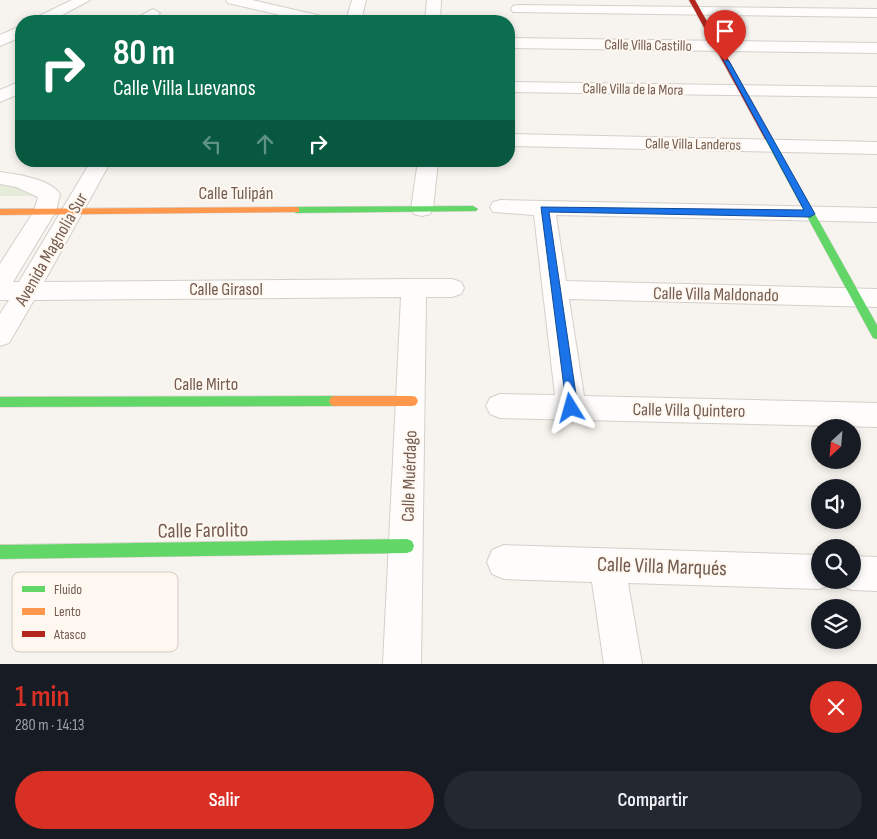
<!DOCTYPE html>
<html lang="es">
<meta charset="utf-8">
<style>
body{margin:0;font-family:"Sofia Sans Condensed",sans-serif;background:#242831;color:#f1f3f6;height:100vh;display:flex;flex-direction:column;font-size:19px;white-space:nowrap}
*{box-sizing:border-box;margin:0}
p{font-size:16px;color:#9ea1a6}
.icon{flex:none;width:28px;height:28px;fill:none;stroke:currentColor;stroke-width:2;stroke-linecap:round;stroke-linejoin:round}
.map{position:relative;height:664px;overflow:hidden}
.panel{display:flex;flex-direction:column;background:#171b24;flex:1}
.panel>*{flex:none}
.banner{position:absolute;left:15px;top:15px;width:500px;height:152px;border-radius:20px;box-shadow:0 2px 8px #0003;background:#0b6e4f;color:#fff;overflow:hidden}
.needle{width:32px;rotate:206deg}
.controls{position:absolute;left:811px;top:419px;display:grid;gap:10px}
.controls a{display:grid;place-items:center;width:50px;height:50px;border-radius:50%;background:#171b24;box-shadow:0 2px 8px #0003;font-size:25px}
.pin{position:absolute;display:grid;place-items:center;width:42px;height:42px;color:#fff;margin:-51px -21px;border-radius:50% 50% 50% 0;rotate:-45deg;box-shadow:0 0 5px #0007}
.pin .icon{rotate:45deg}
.me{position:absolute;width:55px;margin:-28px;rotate:352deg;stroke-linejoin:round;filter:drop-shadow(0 0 4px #0008)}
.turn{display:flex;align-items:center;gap:18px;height:105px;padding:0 15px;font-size:22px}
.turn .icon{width:65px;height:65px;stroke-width:2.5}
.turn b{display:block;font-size:35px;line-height:42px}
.lanes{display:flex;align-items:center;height:48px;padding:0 15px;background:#0003;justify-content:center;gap:25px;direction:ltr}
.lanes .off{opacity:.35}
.round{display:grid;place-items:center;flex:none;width:52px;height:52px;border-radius:26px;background:#242831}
.headline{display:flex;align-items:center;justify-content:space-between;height:85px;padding:0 15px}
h1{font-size:30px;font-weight:600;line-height:38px;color:#d93025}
.action{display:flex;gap:10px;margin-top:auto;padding:10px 15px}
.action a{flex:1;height:58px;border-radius:30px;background:#d93025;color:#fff;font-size:20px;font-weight:600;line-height:58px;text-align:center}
.action a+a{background:#242831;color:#f1f3f6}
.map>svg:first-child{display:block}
.green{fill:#e5edda}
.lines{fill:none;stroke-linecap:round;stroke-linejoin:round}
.street-casing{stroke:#d4cfc9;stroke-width:2}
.fast-casing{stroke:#d6cfc9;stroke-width:1}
.slow-casing{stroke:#d6cfc9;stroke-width:1}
.jam-casing{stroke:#d6cfc9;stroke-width:1}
.street{fill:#fefdfc;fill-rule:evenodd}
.fast{fill:#63d668;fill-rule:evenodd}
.slow{fill:#ff974d;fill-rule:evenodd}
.jam{fill:#b3261e;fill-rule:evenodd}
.route{fill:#1a73e8;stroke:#114b97}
.labels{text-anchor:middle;stroke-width:4;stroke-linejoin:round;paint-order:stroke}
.far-street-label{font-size:15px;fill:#745c50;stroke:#fef8f1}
.street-label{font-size:18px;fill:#745c50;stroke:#fef8f1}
.near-street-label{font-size:21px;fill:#745c50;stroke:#fef8f1}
.key{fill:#fef8f1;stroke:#d5c9c1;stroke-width:1}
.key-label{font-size:14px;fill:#745c50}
</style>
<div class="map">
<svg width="877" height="664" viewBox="0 0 877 664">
<rect width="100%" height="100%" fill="#f7f3ee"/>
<!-- green -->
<path class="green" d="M0 178 38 193 32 196H0Z"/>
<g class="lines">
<!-- street casing -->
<g class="street-casing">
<path id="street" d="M72 0H90L51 21H32L35 18Z
M226 0H252L330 18 333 21H306L228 3Z
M352 0H366L361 21H346Z
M427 0H441L440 21H425Z
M518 5 877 9V17L513 12 511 9 513 6Z
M153 9 160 13C153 23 143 22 131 21Z
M21 26V37L0 46V35Z
M509 38 877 43V53L509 48Z
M21 81V93L0 102V90Z
M509 82 877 87V97L509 92Z
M509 134 877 142V154L509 146Z
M91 161H111L44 282 414 279H452L461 282 464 288 461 294 452 297H426L421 664H383L401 297 34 300 9 343 0 346V314L9 300H0V264L34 211 38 197 16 187 0 184V172C17 174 50 179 60 194L56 211 13 282H19Z
M418 161H438L433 209 430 214 422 216 414 214 411 209Z
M501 200 877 208V222L556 215 566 281 877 289V307L569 299 584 396 877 403V427L500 418 490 414 486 406 490 398 500 394 555 395 534 215 493 212 490 207 493 202Z
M504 545 820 555V580H834L832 584 820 589 628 583 642 664H604L592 582 504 579 492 574 487 562 492 550Z
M852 556 877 557V591L852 590 840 585 837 580H852Z"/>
</g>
<!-- fast casing -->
<g class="fast-casing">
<path id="fast" d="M766 137H769L773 139 877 325V339L873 338 765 139Z
M473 206 478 209 476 211 296 213 291 210 296 207Z
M335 396 339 397 341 401 339 405 335 406 0 407V397Z
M407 539 412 541 414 546 412 551 407 553 0 559V545Z"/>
</g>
<!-- slow casing -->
<g class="slow-casing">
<path id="slow" d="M296 207 299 208V212L0 215V209Z
M335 396H412L416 397 418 401 416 405 412 406H335L331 405 329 401 331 397Z"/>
</g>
<!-- jam casing -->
<g class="jam-casing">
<path id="jam" d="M689 0H695L773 139 772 141H769L765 139Z"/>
</g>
<!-- street -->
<use href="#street" class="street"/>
<!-- fast -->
<use href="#fast" class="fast"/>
<!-- slow -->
<use href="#slow" class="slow"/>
<!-- jam -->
<use href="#jam" class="jam"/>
</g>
<!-- route -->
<path class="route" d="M723 59 729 61 815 214 810 217 549 212 578 408 576 411H567L541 207 804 210Z"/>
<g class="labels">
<!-- far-street labels -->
<g class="far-street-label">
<text transform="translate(648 45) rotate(1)" y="5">Calle Villa Castillo</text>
<text transform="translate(633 89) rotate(1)" y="5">Calle Villa de la Mora</text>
<text transform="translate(693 144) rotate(1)" y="5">Calle Villa Landeros</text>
</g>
<!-- street labels -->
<g class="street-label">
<text x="236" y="199">Calle Tulipán</text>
<text transform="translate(51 249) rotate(-60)" y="6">Avenida Magnolia Sur</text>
<text x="226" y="295">Calle Girasol</text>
<text transform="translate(716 294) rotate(1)" y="6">Calle Villa Maldonado</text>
<text x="206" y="390">Calle Mirto</text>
<text transform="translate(689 410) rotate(1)" y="6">Calle Villa Quintero</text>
<text transform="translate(409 476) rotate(-88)" y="6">Calle Muérdago</text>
</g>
<!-- near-street labels -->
<g class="near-street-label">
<text transform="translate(203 530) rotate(-1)" y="7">Calle Farolito</text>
<text transform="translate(662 566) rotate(2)" y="7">Calle Villa Marqués</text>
</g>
</g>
<!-- legend -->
<rect x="12" y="572" width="166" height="80" rx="8" class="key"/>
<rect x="22" y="586" width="23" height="6" fill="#63d668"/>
<rect x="22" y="608" width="23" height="7" fill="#ff974d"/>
<rect x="22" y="631" width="23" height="6" fill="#b3261e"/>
<g class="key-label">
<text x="54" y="594">Fluido</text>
<text x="54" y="616">Lento</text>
<text x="54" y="639">Atasco</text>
</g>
</svg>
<div class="controls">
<a><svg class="needle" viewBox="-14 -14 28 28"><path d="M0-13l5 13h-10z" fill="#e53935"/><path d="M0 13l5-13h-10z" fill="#9ea1a6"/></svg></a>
<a><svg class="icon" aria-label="sound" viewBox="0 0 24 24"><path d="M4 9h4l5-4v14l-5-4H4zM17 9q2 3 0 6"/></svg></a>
<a><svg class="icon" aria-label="search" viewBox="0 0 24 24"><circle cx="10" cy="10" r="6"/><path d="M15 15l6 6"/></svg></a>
<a><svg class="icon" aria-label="layers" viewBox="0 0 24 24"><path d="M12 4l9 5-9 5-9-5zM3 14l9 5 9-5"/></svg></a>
</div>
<div class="pin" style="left:725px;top:61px;background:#d93025"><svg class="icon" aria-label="arrive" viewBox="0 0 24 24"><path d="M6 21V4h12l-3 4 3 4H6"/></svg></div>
<svg class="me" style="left:571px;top:408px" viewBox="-20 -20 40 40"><path d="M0-17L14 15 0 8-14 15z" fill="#1a73e8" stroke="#fff" stroke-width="4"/></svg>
<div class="banner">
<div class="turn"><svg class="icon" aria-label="right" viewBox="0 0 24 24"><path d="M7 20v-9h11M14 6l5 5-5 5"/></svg><div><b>80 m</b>Calle Villa Luevanos</div></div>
<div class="lanes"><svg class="icon off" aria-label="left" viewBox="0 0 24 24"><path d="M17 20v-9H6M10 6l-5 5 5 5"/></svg><svg class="icon off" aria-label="ahead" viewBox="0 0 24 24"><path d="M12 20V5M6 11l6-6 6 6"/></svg><svg class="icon" aria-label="right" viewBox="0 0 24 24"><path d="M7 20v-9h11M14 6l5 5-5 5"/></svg></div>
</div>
</div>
<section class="panel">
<div class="headline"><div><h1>1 min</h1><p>280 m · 14:13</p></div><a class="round" style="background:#d93025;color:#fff"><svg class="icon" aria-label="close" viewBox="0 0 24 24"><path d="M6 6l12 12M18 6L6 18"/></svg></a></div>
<div class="action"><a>Salir</a><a>Compartir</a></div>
</section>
